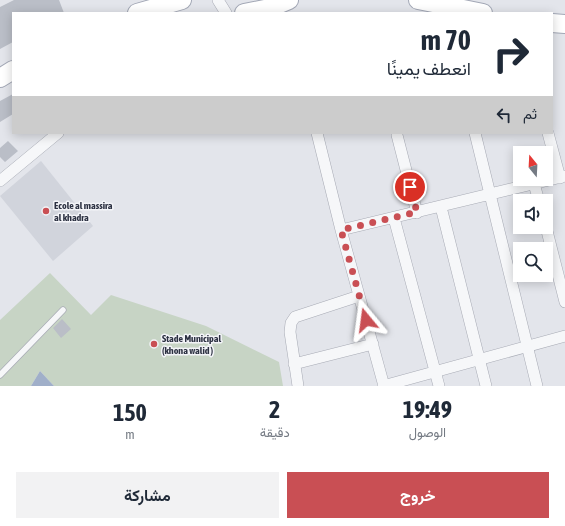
<!DOCTYPE html>
<html lang="ar">
<meta charset="utf-8">
<style>
body{margin:0;font-family:"Asap Condensed",Vazirmatn,sans-serif;background:#f2f2f3;color:#1f2937;direction:rtl;height:100vh;display:flex;flex-direction:column;font-size:15px;white-space:nowrap}
*{box-sizing:border-box;margin:0}
p{font-size:13px;color:#747a83}
.icon{flex:none;width:22px;height:22px;fill:none;stroke:currentColor;stroke-width:2;stroke-linecap:round;stroke-linejoin:round}
.map{position:relative;height:386px;overflow:hidden;direction:ltr}
.drawer{display:flex;flex-direction:column;background:#fff;flex:1}
.drawer>*{flex:none}
.banner{position:absolute;left:12px;top:12px;width:541px;height:122px;border-radius:0px;box-shadow:0 2px 10px #0003;direction:rtl;background:#fff;color:#1f2937;overflow:hidden}
.needle{width:26px;rotate:342deg}
.fabs{position:absolute;left:513px;top:146px;display:grid;gap:8px}
.fabs a{display:grid;place-items:center;width:40px;height:40px;border-radius:0px;background:#fff;box-shadow:0 2px 10px #0003;font-size:20px}
.pin{position:absolute;display:grid;place-items:center;width:34px;height:34px;color:#fff;margin:-17px;border:2px solid #fff;border-radius:50%;box-shadow:0 1px 4px #0007}
.me{position:absolute;width:44px;margin:-22px;rotate:344deg;stroke-linejoin:round;filter:drop-shadow(0 0 3px #0008)}
.turn{display:flex;align-items:center;gap:14px;height:84px;padding:0 16px;font-size:18px}
.turn .icon{width:52px;height:52px;stroke-width:2.5}
.turn b{display:block;font-size:28px;line-height:34px}
.then{display:flex;align-items:center;height:38px;padding:0 16px;background:#0003;gap:8px;font-size:15px}
.eta{display:flex;justify-content:space-evenly;align-items:center;height:68px;text-align:center}
.eta b{font-size:24px;font-weight:700;line-height:28px}
.action{display:flex;gap:8px;margin-top:auto;padding:8px 16px}
.action a{flex:1;height:46px;border-radius:0px;background:#c94f54;color:#fff;font-size:16px;font-weight:700;line-height:46px;text-align:center}
.action a+a{background:#f2f2f3;color:#1f2937}
.map>svg:first-child{display:block}
.built{fill:#d1d4dc}
.green{fill:#c7d4c5}
.water{fill:#a0afc9}
.building{fill:#babec7}
.lines{fill:none;stroke-linecap:round;stroke-linejoin:round}
.service-casing{stroke:#a8abb5;stroke-width:7}
.minor-casing{stroke:#a8abb5;stroke-width:12}
.primary-casing{stroke:#a3a8b6;stroke-width:20}
.service{stroke:#f6f7f9;stroke-width:5.5}
.minor{stroke:#f6f7f9;stroke-width:11}
.primary{stroke:#fff;stroke-width:18}
.route{stroke:#c94f54;stroke-width:7;stroke-dasharray:0 12.6}
.poi-dot{fill:#c94f54;stroke:#f3f4f8;stroke-width:1.5}
.labels{text-anchor:middle;stroke-width:3;stroke-linejoin:round;paint-order:stroke}
.poi-label{font-size:10px;font-weight:bold;fill:#2c3142;stroke:#f3f4f8;text-anchor:start}
</style>
<div class="map">
<svg width="565" height="386" viewBox="0 0 565 386">
<rect width="100%" height="100%" fill="#e3e5eb"/>
<!-- built -->
<path class="built" d="M41 161 93 226 53 261 0 196Z"/>
<!-- green -->
<path class="green" d="M50 273 91 315 111 295 206 326 279 362 283 386H54L40 371 31 386H0V320Z"/>
<!-- water -->
<path class="water" d="M40 371 54 386H31Z"/>
<!-- building -->
<path class="building" d="M14 0H59L64 13H13V42L0 49V7Z
M13 94V114L0 122V101Z
M8 141 18 151 5 162 0 157V148Z
M62 319 71 329 61 338 53 328Z"/>
<g class="lines">
<!-- service casing -->
<g class="service-casing">
<path id="service" d="M0 375 63 310"/>
</g>
<!-- minor casing -->
<g class="minor-casing">
<path id="minor" d="M218 0 226 13
M317 133 341 230 384 386
M475 133 537 386
M548 133 560 178
M397 135 417 213
M0 181 58 133
M534 184 539 201
M441 207 486 386
M394 218 439 386
M546 227 565 302
M341 230 565 176
M294 364 373 344
M298 386 290 332 291 323 295 317 359 296
M383 386 565 336"/>
</g>
<!-- primary casing -->
<g class="primary-casing">
<path id="primary" d="M418 0 483 13
M137 13 182 0
M244 13 270 8 289 0
M552 23 565 24
M0 78 13 70"/>
</g>
<!-- service -->
<use href="#service" class="service"/>
<!-- minor -->
<use href="#minor" class="minor"/>
<!-- primary -->
<use href="#primary" class="primary"/>
</g>
<g class="lines">
<!-- route -->
<path class="route" d="M366 320 341 230 417 212 410 187"/>
</g>
<!-- markers -->
<g class="poi-dot">
<circle cx="46" cy="211" r="4"/>
<circle cx="154" cy="344" r="4"/>
</g>
<g class="labels">
<!-- poi labels -->
<g class="poi-label">
<text x="54" y="209">Ecole al massira<tspan x="54" dy="12">al khadra</tspan></text>
<text x="162" y="342">Stade Municipal<tspan x="162" dy="12">(khona walid )</tspan></text>
</g>
</g>
</svg>
<div class="fabs">
<a><svg class="needle" viewBox="-14 -14 28 28"><path d="M0-13l5 13h-10z" fill="#e53935"/><path d="M0 13l5-13h-10z" fill="#747a83"/></svg></a>
<a><svg class="icon" aria-label="sound" viewBox="0 0 24 24"><path d="M4 9h4l5-4v14l-5-4H4zM17 9q2 3 0 6"/></svg></a>
<a><svg class="icon" aria-label="search" viewBox="0 0 24 24"><circle cx="10" cy="10" r="6"/><path d="M15 15l6 6"/></svg></a>
</div>
<div class="pin" style="left:410px;top:187px;background:#d93025"><svg class="icon" aria-label="arrive" viewBox="0 0 24 24"><path d="M6 21V4h12l-3 4 3 4H6"/></svg></div>
<svg class="me" style="left:366px;top:320px" viewBox="-20 -20 40 40"><path d="M0-17L14 15 0 8-14 15z" fill="#c94f54" stroke="#fff" stroke-width="4"/></svg>
<div class="banner">
<div class="turn"><svg class="icon" aria-label="right" viewBox="0 0 24 24"><path d="M7 20v-9h11M14 6l5 5-5 5"/></svg><div><b>70 m</b>انعطف يمينًا</div></div>
<div class="then">ثم<svg class="icon" aria-label="left" viewBox="0 0 24 24"><path d="M17 20v-9H6M10 6l-5 5 5 5"/></svg></div>
</div>
</div>
<section class="drawer">
<div class="eta">
<div><b>19:49</b><p>الوصول</p></div>
<div><b>2</b><p>دقيقة</p></div>
<div><b>150</b><p>m</p></div>
</div>
<div class="action"><a>خروج</a><a>مشاركة</a></div>
</section>
